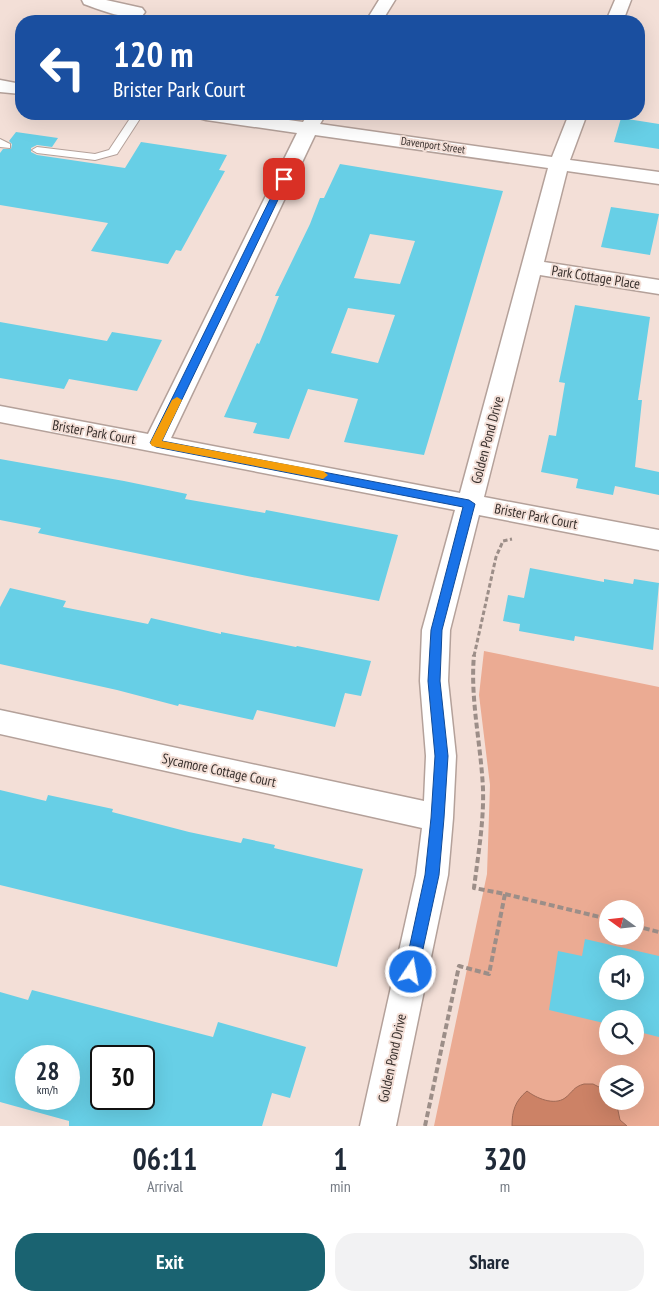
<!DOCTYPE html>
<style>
body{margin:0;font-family:"PT Sans Narrow",sans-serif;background:#f2f2f3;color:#1f2937;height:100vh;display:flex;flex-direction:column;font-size:19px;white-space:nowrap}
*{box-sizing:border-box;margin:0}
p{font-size:16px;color:#747a83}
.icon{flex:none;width:28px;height:28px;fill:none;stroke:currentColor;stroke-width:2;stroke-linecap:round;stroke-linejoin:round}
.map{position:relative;height:1126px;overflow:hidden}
.panel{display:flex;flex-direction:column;background:#fff;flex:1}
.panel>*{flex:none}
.banner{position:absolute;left:15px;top:15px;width:630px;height:105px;border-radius:20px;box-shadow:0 5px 20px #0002;background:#1a4fa0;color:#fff;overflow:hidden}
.needle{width:32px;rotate:285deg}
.controls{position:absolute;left:599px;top:900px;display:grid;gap:10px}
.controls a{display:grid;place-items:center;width:45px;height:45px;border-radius:50%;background:#fff;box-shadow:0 5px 20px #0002;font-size:25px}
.speed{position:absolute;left:15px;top:1045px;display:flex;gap:10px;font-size:25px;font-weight:700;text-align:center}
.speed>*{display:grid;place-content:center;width:65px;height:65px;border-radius:50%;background:#fff;box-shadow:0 5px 20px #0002;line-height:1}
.speed small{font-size:12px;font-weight:400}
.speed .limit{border:2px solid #111;border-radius:8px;background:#fff;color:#111}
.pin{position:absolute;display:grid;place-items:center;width:42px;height:42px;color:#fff;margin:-21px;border-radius:10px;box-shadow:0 2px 8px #0006}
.me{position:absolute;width:55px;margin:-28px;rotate:12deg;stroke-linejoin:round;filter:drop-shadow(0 0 4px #0008)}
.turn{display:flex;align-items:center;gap:18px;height:105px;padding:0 15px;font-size:22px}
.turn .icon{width:65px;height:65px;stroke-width:2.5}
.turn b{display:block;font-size:35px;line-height:42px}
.eta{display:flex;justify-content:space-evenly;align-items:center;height:85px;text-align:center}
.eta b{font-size:30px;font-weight:700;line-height:35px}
.primary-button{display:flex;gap:10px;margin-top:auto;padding:10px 15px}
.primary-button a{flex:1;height:58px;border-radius:20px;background:#1a6371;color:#fff;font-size:20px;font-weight:700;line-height:58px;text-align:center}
.primary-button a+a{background:#f2f2f3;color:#1f2937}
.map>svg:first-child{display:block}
.green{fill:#ebab93;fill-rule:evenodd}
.water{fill:#cc8266;stroke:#9f6955}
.building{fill:#67cfe6;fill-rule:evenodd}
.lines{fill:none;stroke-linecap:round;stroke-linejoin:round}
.lane-casing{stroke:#b4a19a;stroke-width:2}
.street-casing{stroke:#b4a19a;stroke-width:3}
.path-far1{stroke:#9c8e88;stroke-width:3;stroke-dasharray:4.5 2.5;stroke-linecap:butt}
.path{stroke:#9c8e88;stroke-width:4;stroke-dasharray:6 3;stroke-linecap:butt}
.lane{fill:#fff;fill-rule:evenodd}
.street{fill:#fff;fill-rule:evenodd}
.route{fill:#1a73e8;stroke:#114b97}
.slow{fill:#f59e0b}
.labels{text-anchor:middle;stroke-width:4;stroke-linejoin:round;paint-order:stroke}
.far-street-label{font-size:11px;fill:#372f2c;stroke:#f3dfd7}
.street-label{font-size:14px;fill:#372f2c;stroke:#f3dfd7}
</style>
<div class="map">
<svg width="659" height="1126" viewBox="0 0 659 1126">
<rect width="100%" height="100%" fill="#f3dfd7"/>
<!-- green -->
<path class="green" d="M484 651 659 687V1126H434L487 874 490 785 479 695ZM608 909H635V936H608ZM608 964H635V991H608ZM608 1019H635V1046H608ZM608 1074H635V1101H608Z"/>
<!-- water -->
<path class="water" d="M584 1084H593L607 1091 608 1101H616L620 1120 627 1126H512C512 1111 515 1101 527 1091 536 1098 554 1106 565 1098 573 1092 573 1087 584 1084Z"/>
<!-- building -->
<path class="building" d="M621 118 659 124V149L614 142Z
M16 132 58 138 52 147 37 145 31 148V152L37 155 125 168 141 142 227 155 219 170 225 171 181 251 176 250 168 264 91 251 108 223 0 205V153L3 149H11L12 144 9 141Z
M340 164 503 191 424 455 344 442 358 399 308 389 289 439 253 433 257 423 224 417 257 343 259 344 279 296H275L310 224 320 198H324ZM370 234 415 241 400 284 354 278ZM348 308 395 315 378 363 331 353Z
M611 207 659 214 650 255 601 247Z
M575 305 650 317 638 400H642L635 467 659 472V495L615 486 613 495 576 488 578 479 541 472 549 435 556 436 565 383 559 382Z
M0 322 107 341 112 332 162 340 137 391 69 379 64 389 0 378Z
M0 459 124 481 187 494 185 499 265 513 266 510 398 535 379 601 247 576 38 533 41 528 0 520Z
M530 568 604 582V579L633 584 634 579 659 583 653 650 575 636 574 641 519 631 520 624 503 621 508 595 524 598Z
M10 588 66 601 63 607 148 624 151 618 221 634V632L296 647 297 646 371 661 361 696 345 693 335 727 257 710 253 720 179 704 178 706 117 690 0 664V607Z
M0 790 46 801 48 795 113 809 112 812 189 832 241 843 243 838 275 845 274 848 363 869 337 967 0 885Z
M585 939 659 956V1037L635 1031V1019H608V1024L549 1010 558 951 582 956ZM608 964H635V991H608Z
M32 990 213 1037 218 1022 306 1047 290 1098 272 1093 262 1126H69V1121L0 1102V992L28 1000ZM26 1056H69V1099H26ZM101 1056H144V1099H101Z"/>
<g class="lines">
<!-- lane casing -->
<g class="lane-casing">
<path id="lane" d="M133 114H143L117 154 95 160 37 153 32 150 37 147 95 154 109 150Z
M0 139 10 144V148L0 147Z"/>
</g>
<!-- street casing -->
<g class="street-casing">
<path id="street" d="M82 0H106L142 8 145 12 142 16C124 20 101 10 84 4Z
M379 0H395L382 21H366Z
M615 0H631L623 21H606Z
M0 80 21 84V94L0 92Z
M197 114H244L303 122 308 114H326L320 124 552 157 569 114H587L570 160 659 172V184L567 171 544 262 659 280V294L540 275 484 497 659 530V550L479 515 450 630 448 681 456 756 453 818 448 875 396 1126H360L416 875 422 828 0 734V710L424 801 426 756 420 681 422 630 455 510 0 422V406L148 434 297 133 206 120 199 118ZM315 135 548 168 460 493 171 438Z"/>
</g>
<!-- path-far1 -->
<path class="path-far1" d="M474 656 496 557 503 541 512 539"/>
<!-- path -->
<path class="path" d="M505 894 608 919
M635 926 659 932
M425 1126 459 966 489 974 505 894 474 888C478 855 484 822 483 789 481 744 470 700 474 655"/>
<!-- lane -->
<use href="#lane" class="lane"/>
<!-- street -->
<use href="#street" class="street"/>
</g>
<!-- route -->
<path class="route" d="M281 177 288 179 162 441 469 500 475 504 442 630 440 681 448 756 444 818 439 875 418 972 416 977 411 979 406 977 404 972 425 875 431 818 435 756 428 681 431 630 463 507 156 447 150 443Z"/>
<!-- slow -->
<path class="slow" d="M177 397 182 400 162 441 323 471 328 475 323 479 152 446 150 443 172 400Z"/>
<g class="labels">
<!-- far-street labels -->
<g class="far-street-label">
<text transform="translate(433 145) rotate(8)" y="4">Davenport Street</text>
</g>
<!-- street labels -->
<g class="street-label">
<text transform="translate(596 277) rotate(9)" y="5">Park Cottage Place</text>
<text transform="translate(94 432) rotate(10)" y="5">Brister Park Court</text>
<text transform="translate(487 440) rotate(-75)" y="5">Golden Pond Drive</text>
<text transform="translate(536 516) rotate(11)" y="5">Brister Park Court</text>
<text transform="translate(219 770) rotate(12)" y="5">Sycamore Cottage Court</text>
<text transform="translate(392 1058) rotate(-78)" y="5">Golden Pond Drive</text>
</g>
</g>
</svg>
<div class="controls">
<a><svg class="needle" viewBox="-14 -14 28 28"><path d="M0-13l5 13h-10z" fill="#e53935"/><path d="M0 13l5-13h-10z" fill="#747a83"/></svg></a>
<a><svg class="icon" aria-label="sound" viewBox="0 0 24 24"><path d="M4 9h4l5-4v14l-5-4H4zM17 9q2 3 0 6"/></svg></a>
<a><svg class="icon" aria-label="search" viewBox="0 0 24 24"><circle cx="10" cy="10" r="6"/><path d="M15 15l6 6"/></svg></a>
<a><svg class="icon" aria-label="layers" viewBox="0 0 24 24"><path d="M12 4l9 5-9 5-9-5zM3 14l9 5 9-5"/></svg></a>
</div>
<div class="speed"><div>28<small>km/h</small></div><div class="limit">30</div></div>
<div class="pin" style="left:284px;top:179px;background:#d93025"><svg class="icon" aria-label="arrive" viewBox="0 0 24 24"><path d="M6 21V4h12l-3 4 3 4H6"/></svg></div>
<svg class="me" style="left:411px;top:972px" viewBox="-20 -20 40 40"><circle r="17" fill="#1a73e8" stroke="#fff" stroke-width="3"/><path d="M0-11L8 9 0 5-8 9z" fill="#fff"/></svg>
<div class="banner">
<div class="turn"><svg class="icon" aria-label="left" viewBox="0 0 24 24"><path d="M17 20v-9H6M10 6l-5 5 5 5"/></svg><div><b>120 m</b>Brister Park Court</div></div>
</div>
</div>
<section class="panel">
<div class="eta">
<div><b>06:11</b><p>Arrival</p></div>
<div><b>1</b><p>min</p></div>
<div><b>320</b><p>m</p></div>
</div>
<div class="primary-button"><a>Exit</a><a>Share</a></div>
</section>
